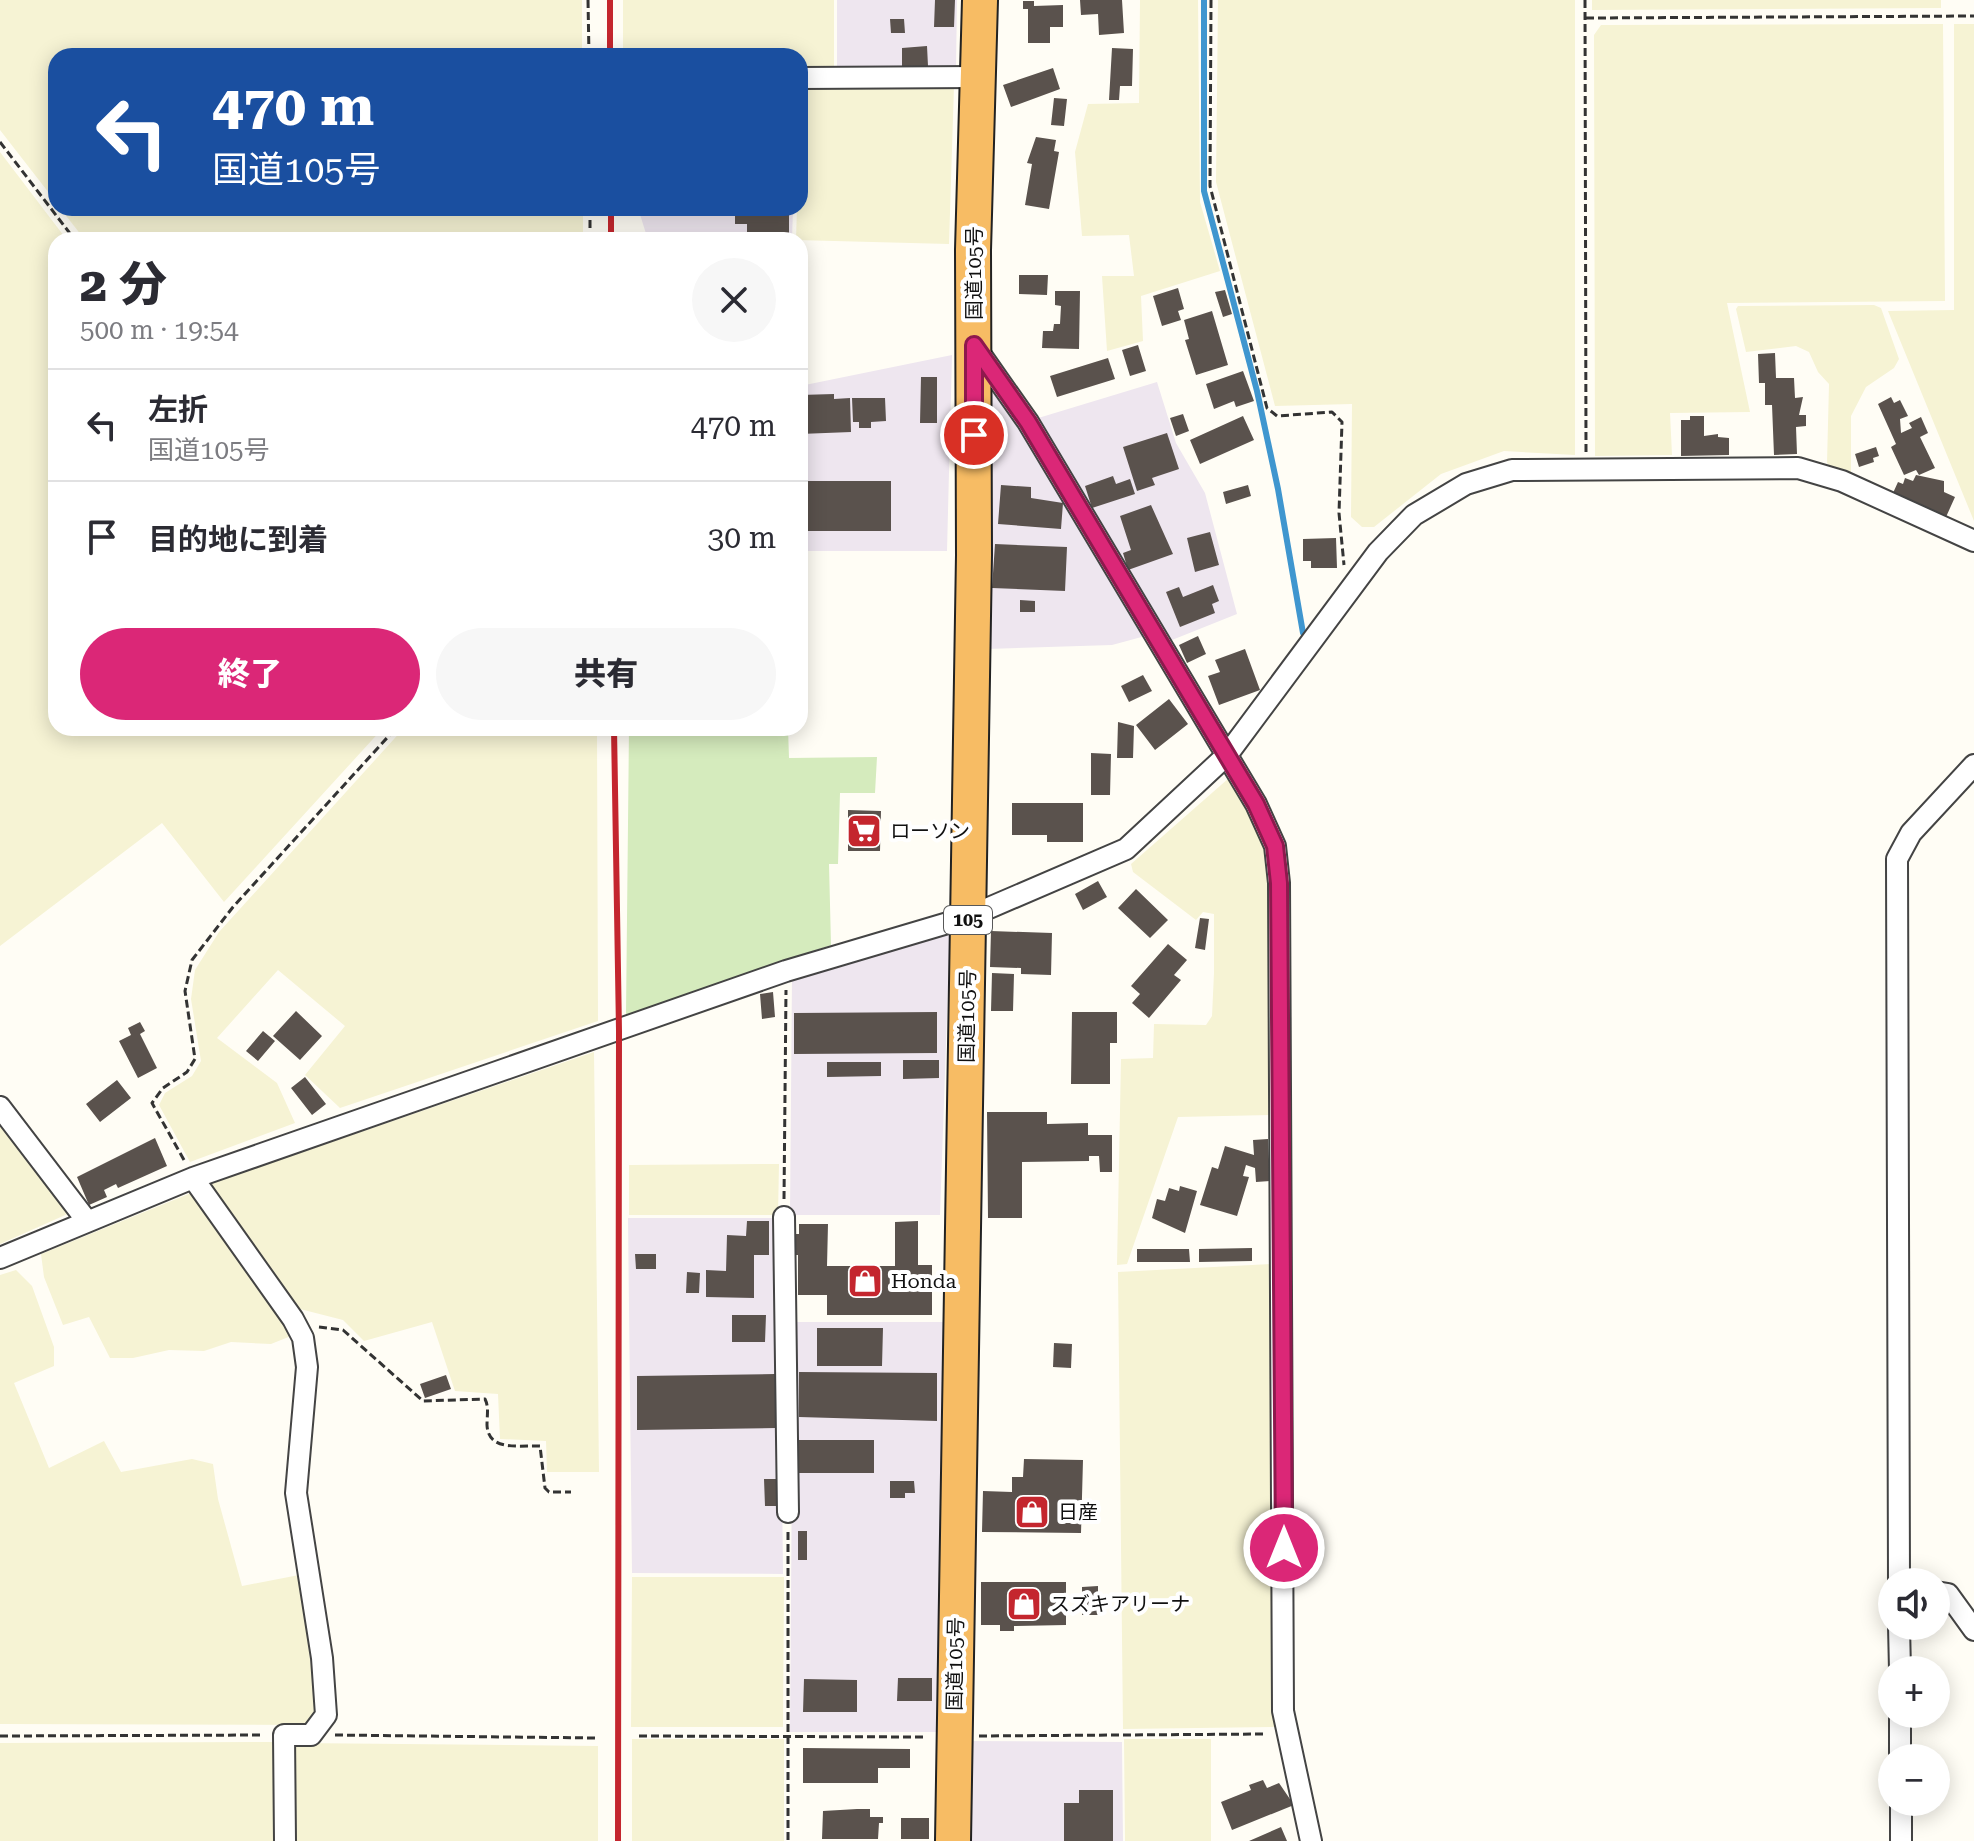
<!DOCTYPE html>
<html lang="ja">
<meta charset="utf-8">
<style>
body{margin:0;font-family:"Roboto Serif","Noto Sans JP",serif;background:#f7f7f7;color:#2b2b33;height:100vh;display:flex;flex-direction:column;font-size:30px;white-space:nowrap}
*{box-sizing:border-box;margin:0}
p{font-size:26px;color:#7c7c81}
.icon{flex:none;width:44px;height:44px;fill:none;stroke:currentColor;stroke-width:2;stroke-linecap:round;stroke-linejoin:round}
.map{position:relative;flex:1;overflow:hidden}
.sheet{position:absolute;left:48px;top:232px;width:760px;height:504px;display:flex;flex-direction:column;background:#fff;border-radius:24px;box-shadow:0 4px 20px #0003}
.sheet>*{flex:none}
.banner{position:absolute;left:48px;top:48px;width:760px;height:168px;border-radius:24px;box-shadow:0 4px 20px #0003;background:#1a4fa0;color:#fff;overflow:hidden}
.controls{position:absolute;left:1878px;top:1568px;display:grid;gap:16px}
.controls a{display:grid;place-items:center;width:72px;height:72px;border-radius:50%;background:#fff;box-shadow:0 4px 20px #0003;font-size:40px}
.pin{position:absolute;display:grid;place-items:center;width:68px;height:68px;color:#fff;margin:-34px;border:4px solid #fff;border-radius:50%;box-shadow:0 2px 8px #0007}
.me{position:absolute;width:88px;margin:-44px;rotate:0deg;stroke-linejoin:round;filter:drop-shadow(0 0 6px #0008)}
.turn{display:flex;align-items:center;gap:28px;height:168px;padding:0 32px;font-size:36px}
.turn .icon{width:104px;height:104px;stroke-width:2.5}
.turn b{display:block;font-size:56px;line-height:68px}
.round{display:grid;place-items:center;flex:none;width:84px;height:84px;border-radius:42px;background:#f7f7f7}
.head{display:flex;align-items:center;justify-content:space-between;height:136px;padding:0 32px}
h1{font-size:48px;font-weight:800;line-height:60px}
.action{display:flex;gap:16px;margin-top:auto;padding:16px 32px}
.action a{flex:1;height:92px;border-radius:48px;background:#db2777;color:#fff;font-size:32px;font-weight:800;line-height:92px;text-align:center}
.action a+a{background:#f7f7f7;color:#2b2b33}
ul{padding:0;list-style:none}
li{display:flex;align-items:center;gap:24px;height:112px;padding:0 32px;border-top:2px solid #e1e1e2}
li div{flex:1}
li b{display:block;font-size:30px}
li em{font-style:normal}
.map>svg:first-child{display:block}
.industrial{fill:#eee6ef}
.farmland{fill:#f6f3d4}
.green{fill:#d5ebbd}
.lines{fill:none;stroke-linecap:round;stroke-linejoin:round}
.stream{stroke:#3f96cf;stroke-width:6}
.building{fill:#5a524d}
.minor-casing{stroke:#444;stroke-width:24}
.trunk-casing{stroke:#222;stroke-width:38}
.path{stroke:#333;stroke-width:3;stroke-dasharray:8 4;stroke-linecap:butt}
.minor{stroke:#fff;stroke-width:20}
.trunk{stroke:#f7bc64;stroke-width:34}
.rail{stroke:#c4262e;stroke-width:6}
.route-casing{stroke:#8e194d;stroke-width:20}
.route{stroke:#db2777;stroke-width:14}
.labels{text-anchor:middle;stroke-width:8;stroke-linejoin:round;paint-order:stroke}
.shield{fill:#fff;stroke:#585858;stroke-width:2}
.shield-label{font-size:18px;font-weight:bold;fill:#111}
.street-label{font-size:20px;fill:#111;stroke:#fff}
.poi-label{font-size:20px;fill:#111;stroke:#fff;text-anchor:start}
</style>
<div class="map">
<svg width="1974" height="1841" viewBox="0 0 1974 1841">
<rect width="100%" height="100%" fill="#fffdf5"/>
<!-- industrial -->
<path class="industrial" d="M837 0H957L956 68 837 70Z
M638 208H793L792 240H648Z
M952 355 947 551H800V386Z
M992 382 1149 635 1112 645 987 649V389Z
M1157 382 1176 443 1205 493 1237 614 1167 642 1035 419Z
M950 930 940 1215H790L792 977Z
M628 1218H779L783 1574 632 1573Z
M793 1322H945L943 1732H790Z
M965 1741 1122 1742 1123 1841H963Z"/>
<!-- farmland -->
<path class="farmland" d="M0 0H582V56H56V202L0 130Z
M623 0H834V72H800V56H623Z
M1140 0H1198L1200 202 1220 271 1141 296 1143 341 1107 351 1102 276H1134L1129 235 1082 236 1075 152 1088 104 1139 103Z
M1218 0H1575V455L1504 451 1441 474 1374 527H1362L1351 517 1352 404 1275 406 1216 182Z
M1592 0H1941V8L1592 10Z
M1943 24 1945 301 1727 303 1750 412 1670 413 1672 455 1595 456 1594 35 1601 25Z
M1954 24H1974V521L1888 311 1954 310Z
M800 86H954L949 244 796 240 797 208H800Z
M0 152 67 240H56V728H383L224 902 162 823 0 946Z
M60 208H583V240H85Z
M1874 305 1881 308 1899 359 1894 368 1866 387 1851 416V472L1835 471 1827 463 1829 384 1818 372 1809 352 1796 346 1746 352 1736 309 1738 306Z
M404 728H597L598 1021 340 1108 305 1075 345 1026 278 970 217 1038 277 1083 295 1123 190 1162 159 1105 165 1093 192 1076 201 1061 191 999 195 970 219 932Z
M1229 778 1268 846 1270 1115 1178 1117 1127 1264 1117 1265 1121 1059 1153 1058 1154 1024 1206 1025 1212 1016 1214 973V914L1203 912 1196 920 1133 872 1131 864Z
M594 1052 599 1472H547L546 1441 500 1439 498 1394 455 1391 432 1322 364 1341 343 1320 296 1308 206 1185Z
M0 1119 72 1212 0 1244Z
M779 1164 778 1215H629V1165Z
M191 1193 285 1321 291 1336 271 1344 231 1342 204 1351 169 1350 133 1358H110L89 1317 63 1325 44 1277 41 1254Z
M1271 1264 1277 1727 1123 1729 1118 1272Z
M16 1270 32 1286 54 1347V1366L14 1383 49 1468 104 1441 121 1472 192 1459 213 1464 218 1499 242 1586 299 1575 317 1712 306 1725 0 1724V1275Z
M632 1577H784L783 1727H631Z
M632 1739H784V1841H632Z
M1124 1739H1211V1841H1125Z
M273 1742V1841H0V1743Z
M297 1743 598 1746V1841H293L292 1759Z"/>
<!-- green -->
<path class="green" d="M629 728H788L789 758 877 757 875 793H840L838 864H829L831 945 626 1015Z"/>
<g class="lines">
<!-- stream -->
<path class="stream" d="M1204 0V191L1257 391 1278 489 1303 633"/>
</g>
<!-- building -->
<path class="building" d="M935 0H955L954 27H934Z
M1080 0H1122L1124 33 1099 35 1098 14 1081 15Z
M1023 1H1034V6L1063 5V27H1050V43H1028V9H1023Z
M890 19H904L905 33H891Z
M927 46 928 66 902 68V48Z
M1112 48 1133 49 1132 86H1120L1119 100H1109Z
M1053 68 1060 89 1011 107 1003 85Z
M1054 98 1067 99 1064 126 1051 125Z
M1036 137 1056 140 1054 151 1059 152 1049 209 1025 205 1032 164 1027 163Z
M735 208H789V236L747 237V224H735Z
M1019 275H1048L1047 295 1019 294Z
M1178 288 1184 309 1178 311 1181 320 1162 326 1153 296Z
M1225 290 1232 314 1223 317 1215 292Z
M1055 291H1080L1079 349 1042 348 1043 331H1053L1054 324H1060L1061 306 1055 305Z
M1212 311 1228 365 1196 375 1185 340 1189 339 1184 320Z
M1138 345 1146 371 1130 376 1122 350Z
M1775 353 1776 378H1794L1795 398 1803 397 1799 415H1806V426L1796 427 1797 454 1774 455 1772 405H1765V383H1759L1758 354Z
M1108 358 1115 379 1057 397 1050 376Z
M1243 371 1254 401 1236 407 1234 401 1214 409 1206 384Z
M921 377H937V423H920Z
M834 394V399L850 398 851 432 800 434V395Z
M1891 397 1894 403 1900 400 1908 416 1900 419 1901 433 1912 428 1909 423 1921 417 1928 433 1920 437 1935 468 1919 475 1916 470 1904 475 1891 447 1896 444 1878 404Z
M852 398H885L886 421 871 422V428H859V422H853Z
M1183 414 1189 431 1176 436 1170 418Z
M1243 416 1254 440 1200 464 1190 440Z
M1690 416H1704V436L1718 434V437L1729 438V455L1681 456V420H1690Z
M1167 433 1179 469 1152 478 1155 485 1137 491 1123 447Z
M1876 447 1879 456 1873 458 1874 462 1859 467 1855 454Z
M1916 475 1944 481V492L1955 497 1946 517 1893 493 1898 482 1903 484 1905 478 1913 481Z
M1113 476 1116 484 1130 479 1135 494 1092 508 1085 486Z
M800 481H891V531H800Z
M1001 485 1031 487V498L1063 503 1061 529 998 524Z
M1248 485 1251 496 1226 504 1223 492Z
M1151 505 1173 554 1128 570 1123 553 1131 550 1120 516Z
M1210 532 1219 565 1195 572 1187 538Z
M1336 538 1337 568H1311V561H1303V539Z
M995 544 1067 547 1065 591 992 588Z
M1213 585 1219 601 1212 604 1215 613 1180 627 1166 592 1179 587 1183 597Z
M1020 600 1035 601V612H1020Z
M1198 636 1206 654 1187 663 1179 645Z
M1245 649 1260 690 1219 705 1208 676 1220 672 1215 660Z
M1143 675 1152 691 1129 702 1121 686Z
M1169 699 1188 724 1155 750 1136 725Z
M1118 722 1134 726 1133 758H1117Z
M1091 753 1111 754 1110 795H1091Z
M1012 803H1083V842H1047V835H1012Z
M848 810 881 811 880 851H848Z
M1098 881 1107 897 1083 910 1075 894Z
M1136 889 1168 920 1150 938 1118 908Z
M1200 918 1209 919 1205 950 1195 948Z
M991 931 1052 933 1051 975 1021 974V968L990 967Z
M1168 944 1187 960 1174 975 1181 980 1149 1018 1132 1003 1140 994 1131 986Z
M992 973 1014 974 1013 1011H991Z
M773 992 775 1017 762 1019 760 994Z
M296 1011 322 1036 300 1060 273 1036Z
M937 1012V1053L794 1054V1013Z
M1072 1012H1117V1043H1110V1084H1071Z
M140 1022 145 1031 140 1034 157 1068 138 1078 119 1041 131 1035 128 1028Z
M263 1031 275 1041 258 1061 246 1051Z
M903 1060H939V1078L903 1079Z
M827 1062H881V1076L827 1077Z
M305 1077 326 1104 312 1115 291 1088Z
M117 1080 131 1098 100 1122 86 1104Z
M987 1112H1047V1124L1088 1123V1135H1112V1172H1100L1099 1156H1089V1161L1022 1162V1218H988Z
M155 1138 167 1166 118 1188 116 1184 104 1190 107 1197 89 1205 77 1177Z
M1268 1139 1270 1181 1256 1182 1255 1168 1246 1165 1243 1176 1249 1177 1237 1216 1200 1205 1212 1167 1218 1169 1225 1146 1254 1155 1253 1140Z
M1180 1186 1197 1191 1185 1233 1152 1218 1157 1199 1165 1201 1169 1188 1179 1191Z
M747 1221H769V1255H754V1298L706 1297V1270L726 1271 727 1235 746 1236Z
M918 1221V1265H932V1315H827V1295H798V1255H791L790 1234H799V1224H828L827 1266H895V1222Z
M1252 1248V1261L1199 1262V1249Z
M1137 1249H1189L1190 1262H1137Z
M635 1254H656V1269H636Z
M687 1272 700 1273 699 1293H686Z
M732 1315H766L765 1342H732Z
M817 1328H883L882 1366H817Z
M1054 1343 1072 1344 1071 1368 1053 1367Z
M799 1372 937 1373V1421L799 1417Z
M775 1374 776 1428 637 1430V1376Z
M446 1375 451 1389 425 1398 420 1384Z
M796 1440H874V1473H796Z
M1024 1459 1083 1460 1081 1533 982 1532 983 1491 1012 1492V1477H1023Z
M764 1479H782L783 1506H765Z
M890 1481H914L915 1493H905V1498H890Z
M798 1531H807V1560H798Z
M981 1582H1066V1625L1014 1626V1631H1000V1625H981Z
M1098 1586V1615H1082V1587Z
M898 1678H932V1701H897Z
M804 1679 857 1680V1712H803Z
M803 1748 910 1749V1768H878V1783H803Z
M1263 1780 1267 1788 1279 1783 1294 1805 1232 1830 1221 1802 1251 1790 1249 1785Z
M1079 1790H1113V1841H1064V1803H1079Z
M857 1809H870V1817H883V1823H879L878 1839H822L823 1811Z
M901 1818H929V1839H901Z
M1281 1827 1287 1841H1249Z"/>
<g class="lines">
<!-- minor casing -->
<g class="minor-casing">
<path id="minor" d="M800 78 978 77
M976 348 1028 422 1256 804 1275 846 1279 883 1283 1711 1311 1841
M0 1107 87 1221
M193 1178 293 1319 303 1338 307 1367 296 1493 322 1658 326 1715 311 1735H284L285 1841
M784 1217 788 1512
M0 1258 193 1178 786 971 968 917 1126 849 1227 755 1378 552 1414 515 1466 484 1512 470 1798 468 1842 481 1974 541
M1899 1582 1897 859 1911 833 1974 765
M1936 1592 1948 1594 1974 1630
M1899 1626 1900 1670
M1900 1714V1758
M1901 1802V1841"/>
</g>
<!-- trunk casing -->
<g class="trunk-casing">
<path id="trunk" d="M953 1841 974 555 973 250 980 0"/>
</g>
<!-- path -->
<path class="path" d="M588 0 589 56
M1211 0 1210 186 1267 408 1277 416 1332 412 1342 422 1339 513 1344 565
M1585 0 1586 452
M1586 18 1974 16
M0 142 75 240
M590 208V240
M184 1160 152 1103 163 1088 187 1072 195 1059 185 991 192 960 233 907 396 728
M784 1199 786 990
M319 1327 343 1330 423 1401 485 1399C489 1407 487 1416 487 1425 488 1452 520 1445 540 1446L545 1488 549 1492H571
M788 1532V1841
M335 1735 596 1738
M0 1736 264 1735
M639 1736 927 1737
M979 1736 1267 1734"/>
<!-- minor -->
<use href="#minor" class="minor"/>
<!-- trunk -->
<use href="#trunk" class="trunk"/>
<!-- rail -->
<path class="rail" d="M610 0V56
M611 208V240
M614 728 619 1031 618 1841"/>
</g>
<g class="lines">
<!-- route casing -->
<g class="route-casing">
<path id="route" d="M974 435V345L1028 422 1256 804 1275 846 1279 883 1284 1548"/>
</g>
<!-- route -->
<use href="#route" class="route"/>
</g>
<!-- icons -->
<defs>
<g id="supermarket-square" transform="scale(1.8)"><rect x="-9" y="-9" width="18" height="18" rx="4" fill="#c4262e" stroke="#fff"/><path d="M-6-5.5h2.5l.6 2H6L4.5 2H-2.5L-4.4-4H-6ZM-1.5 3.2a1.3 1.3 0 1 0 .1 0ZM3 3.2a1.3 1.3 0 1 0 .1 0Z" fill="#fff"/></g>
<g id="shop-square" transform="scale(1.8)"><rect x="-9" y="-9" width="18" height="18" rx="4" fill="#c4262e" stroke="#fff"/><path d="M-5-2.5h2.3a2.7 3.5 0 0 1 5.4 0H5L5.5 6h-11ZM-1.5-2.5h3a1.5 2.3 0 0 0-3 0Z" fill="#fff"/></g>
</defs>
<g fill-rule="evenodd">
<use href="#supermarket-square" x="864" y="831"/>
<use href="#shop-square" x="865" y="1281"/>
<use href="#shop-square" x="1032" y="1512"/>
<use href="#shop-square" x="1024" y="1604"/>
</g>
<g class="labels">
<!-- shield labels -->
<rect class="shield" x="944" y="906" width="48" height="28" rx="6"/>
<g class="shield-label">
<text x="968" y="926">105</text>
</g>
<!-- street labels -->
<g class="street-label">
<text transform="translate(974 273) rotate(-90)" y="7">国道105号</text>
<text transform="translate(967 1016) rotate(-89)" y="7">国道105号</text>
<text transform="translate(955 1664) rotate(-89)" y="7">国道105号</text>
</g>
<!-- poi labels -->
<g class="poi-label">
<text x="890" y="838">ローソン</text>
<text x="891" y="1288">Honda</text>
<text x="1058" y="1519">日産</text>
<text x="1050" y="1611">スズキアリーナ</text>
</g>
</g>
</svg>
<div class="controls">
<a><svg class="icon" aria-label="sound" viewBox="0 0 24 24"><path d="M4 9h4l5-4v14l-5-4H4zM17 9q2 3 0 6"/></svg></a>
<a>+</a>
<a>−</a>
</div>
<div class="pin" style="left:974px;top:435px;background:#d93025"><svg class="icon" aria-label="arrive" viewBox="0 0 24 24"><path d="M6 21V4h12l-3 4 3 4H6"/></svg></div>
<svg class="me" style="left:1284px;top:1548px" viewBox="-20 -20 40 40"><circle r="17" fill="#db2777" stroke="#fff" stroke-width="3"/><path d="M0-11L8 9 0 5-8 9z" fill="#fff"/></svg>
<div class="banner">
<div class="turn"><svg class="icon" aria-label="left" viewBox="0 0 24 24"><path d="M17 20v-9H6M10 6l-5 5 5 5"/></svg><div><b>470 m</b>国道105号</div></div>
</div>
<section class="sheet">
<div class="head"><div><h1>2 分</h1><p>500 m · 19:54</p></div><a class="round"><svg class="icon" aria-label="close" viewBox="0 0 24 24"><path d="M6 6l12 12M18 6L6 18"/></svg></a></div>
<ul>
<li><svg class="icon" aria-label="left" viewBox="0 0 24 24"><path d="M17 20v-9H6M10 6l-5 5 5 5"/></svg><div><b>左折</b><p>国道105号</p></div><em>470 m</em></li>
<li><svg class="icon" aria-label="arrive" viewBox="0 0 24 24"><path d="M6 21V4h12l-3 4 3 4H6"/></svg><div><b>目的地に到着</b></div><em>30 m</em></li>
</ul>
<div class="action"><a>終了</a><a>共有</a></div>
</section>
</div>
